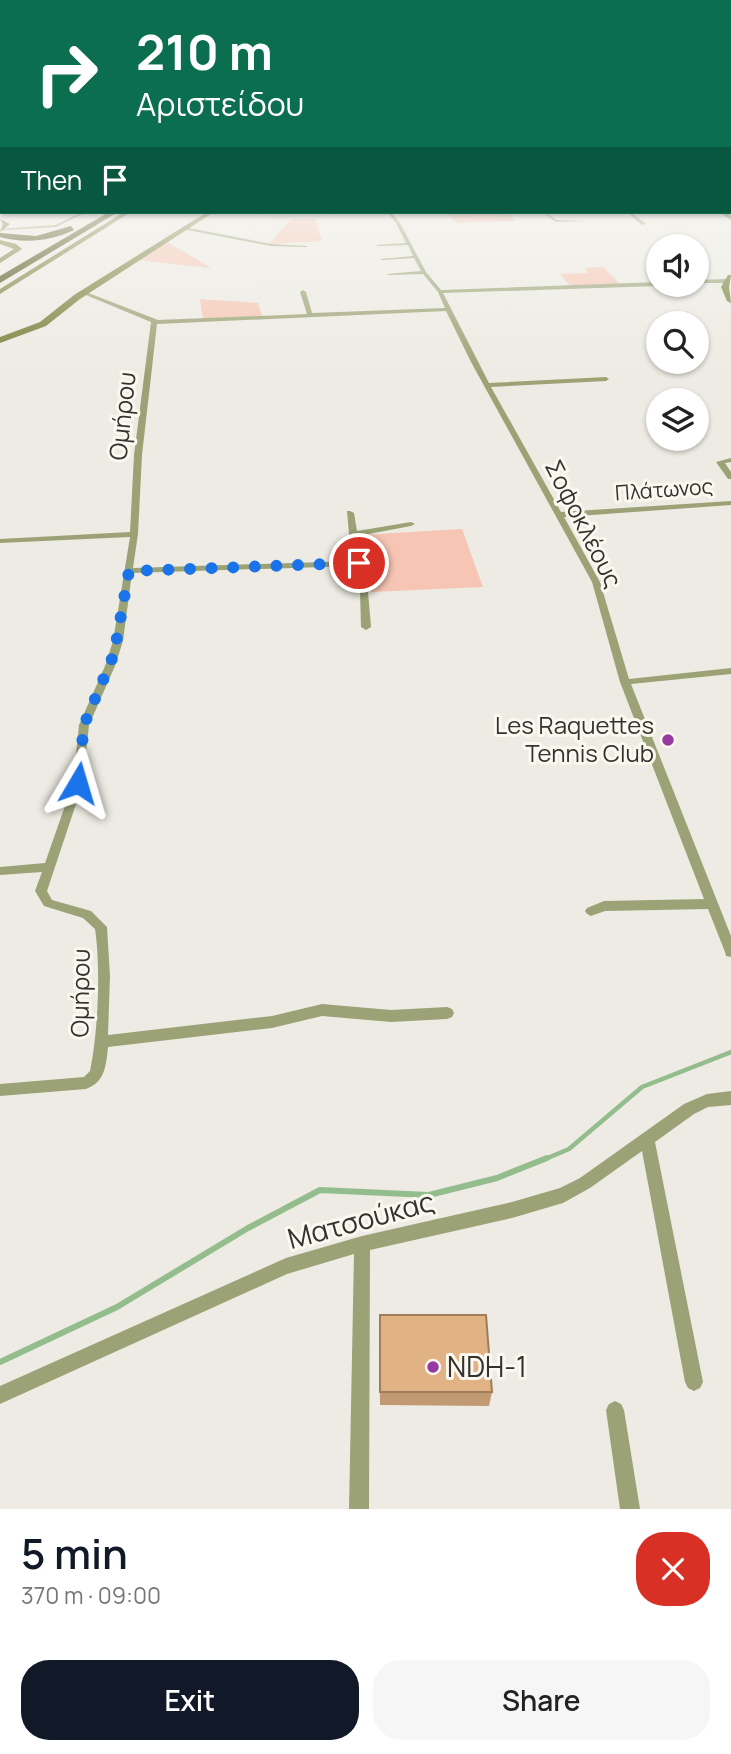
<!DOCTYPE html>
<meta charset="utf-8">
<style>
body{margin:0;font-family:Manrope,sans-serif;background:#f6f6f6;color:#222;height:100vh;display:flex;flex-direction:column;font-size:26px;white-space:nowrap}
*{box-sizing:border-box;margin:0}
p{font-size:23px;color:#767676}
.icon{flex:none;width:38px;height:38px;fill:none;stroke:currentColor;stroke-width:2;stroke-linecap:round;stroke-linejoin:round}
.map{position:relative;height:1509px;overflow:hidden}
.side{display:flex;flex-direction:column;background:#fff;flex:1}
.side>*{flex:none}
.top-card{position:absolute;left:0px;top:0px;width:732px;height:214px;box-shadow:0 2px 5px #0004;background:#0b6e4f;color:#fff;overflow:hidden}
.controls{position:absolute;left:646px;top:234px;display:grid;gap:14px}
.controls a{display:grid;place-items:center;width:63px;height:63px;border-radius:50%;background:#fff;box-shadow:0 2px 5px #0004;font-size:35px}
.pin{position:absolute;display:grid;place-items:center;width:60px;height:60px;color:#fff;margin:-30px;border:4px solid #fff;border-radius:50%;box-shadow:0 2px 7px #0007}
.me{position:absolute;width:77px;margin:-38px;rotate:7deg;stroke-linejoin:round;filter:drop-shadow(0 0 5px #0008)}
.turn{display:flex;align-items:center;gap:24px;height:147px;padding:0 21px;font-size:32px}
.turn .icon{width:91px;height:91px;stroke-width:2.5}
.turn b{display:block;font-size:49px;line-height:60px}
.then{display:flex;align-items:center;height:66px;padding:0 21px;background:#0003;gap:14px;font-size:26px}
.round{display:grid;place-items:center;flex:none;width:74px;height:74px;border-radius:28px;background:#f6f6f6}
.overview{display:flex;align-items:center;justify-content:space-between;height:119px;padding:0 21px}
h1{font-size:42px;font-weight:600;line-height:52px;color:#111827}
.button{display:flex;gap:14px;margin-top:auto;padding:14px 21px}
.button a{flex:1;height:80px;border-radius:28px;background:#111827;color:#fff;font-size:28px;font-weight:600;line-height:80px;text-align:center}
.button a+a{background:#f6f6f6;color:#222}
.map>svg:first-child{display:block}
.built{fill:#e5e0d1}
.green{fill:#f7c5b3}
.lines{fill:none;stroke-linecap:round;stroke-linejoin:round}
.stream-far1{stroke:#93bd8d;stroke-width:4.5}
.stream{stroke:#93bd8d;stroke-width:6}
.street{fill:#9ba376;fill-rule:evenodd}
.secondary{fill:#768039;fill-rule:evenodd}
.highway{fill:#464e0d;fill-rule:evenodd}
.wall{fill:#c19972}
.building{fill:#e0b284;stroke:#9d7d5c;stroke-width:2}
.route{stroke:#1a73e8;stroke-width:12;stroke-dasharray:0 21.6}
.poi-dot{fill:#9839a1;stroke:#fbf8f0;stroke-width:2.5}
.labels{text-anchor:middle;stroke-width:6;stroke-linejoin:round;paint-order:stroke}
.far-street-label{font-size:21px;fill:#33322f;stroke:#fbf8f0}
.street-label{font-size:24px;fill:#33322f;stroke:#fbf8f0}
.poi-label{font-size:24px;fill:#33322f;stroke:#fbf8f0;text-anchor:end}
.near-street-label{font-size:28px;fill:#33322f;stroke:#fbf8f0}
.near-poi-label{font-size:28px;fill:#33322f;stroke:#fbf8f0;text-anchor:start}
</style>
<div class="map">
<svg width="731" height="1509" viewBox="0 0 731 1509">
<rect width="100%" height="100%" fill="#edebe3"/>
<!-- built -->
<path class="built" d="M245 212H340L315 219 278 220Z"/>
<!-- green -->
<path class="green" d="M446 212H509L515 221 456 223Z
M291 219H315L322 241 269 244Z
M166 241 211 268 138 260Z
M603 267 621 285 571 287 560 274 587 273 585 268Z
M200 299 258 303 262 316 203 319Z
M462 529 483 587 371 592 360 535Z"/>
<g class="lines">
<!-- stream-far1 -->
<path class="stream-far1" d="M543 1160 569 1149 642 1087 731 1052"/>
<!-- stream -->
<path class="stream" d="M0 1362 117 1307 248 1228 320 1190 429 1195 497 1178 547 1158"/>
<!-- street -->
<path class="street" d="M730 201H731V203H730Z
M82 212H87L56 227 4 230 2 229 55 225Z
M387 212H391L400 223 426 272 441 290 658 282V286L443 293 489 383 606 377 609 379 606 381 491 387 561 512 731 501V505L564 517 600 582 629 679 731 668V674L631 684 731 936V957L726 956 725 952 708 909 605 911 591 916 587 914 585 911 587 908 604 901 704 899 620 682 592 582 471 362 446 311 157 324 142 455 138 534 133 568 354 561 349 534 347 511H350L354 513 357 531 411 522 415 524 411 526 358 536 368 592 371 627 366 630 361 627 360 592 355 566 132 573 123 641 115 666 89 725 83 783 47 891 52 900 91 911 107 927 110 976 108 1035 272 1016 322 1004 391 1010 447 1007 452 1009 454 1013 452 1017 447 1019 391 1022 322 1016 272 1028 108 1047C106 1066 105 1082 86 1089L0 1096V1084L84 1077 90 1071C98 1033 101 968 95 929L83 918 44 906 35 891 42 872 0 875V867L45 863 73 783 79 725 105 666 113 641 130 537 0 543V539L130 532 134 455 151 322 81 293 86 292 158 320 307 314 300 292 303 290 306 292 312 313 445 308 438 292 423 274 389 275 387 274 421 271 414 258 382 260 380 259 413 256 408 245 378 246 376 245 406 243 396 223Z
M541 212H545L557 220 585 221 556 222Z
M627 212H631L646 224 642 225Z
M184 227 271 244 308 246 306 247 271 246 182 229Z
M696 280 727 279 730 281 727 283H696Z
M731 458V462L725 463 731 472V479H728L716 462Z
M731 1091V1105L708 1107 694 1114 655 1142 703 1382 700 1388 694 1391 688 1388 685 1382 642 1151 590 1188 563 1203 512 1218 370 1250 369 1509H349L354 1254 287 1274 0 1404V1386L286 1258 362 1236 512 1202 560 1188 580 1178 684 1104 707 1094Z
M615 1401 621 1404 624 1410 640 1509H620L606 1410 609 1404Z"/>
<!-- secondary -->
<path class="secondary" d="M0 169H2V173H0Z
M2 200V204L0 205V201Z
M124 212H131L0 294V289Z
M207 212H214L80 299 46 326 0 343V337L40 322 74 295Z
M719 212H726L731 215V220Z
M0 219 10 224 0 232 3 224Z
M0 240 16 244 22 249 0 263V258L14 249 0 244Z
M728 275H731L729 287 731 303 727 301 721 287Z"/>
<!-- highway -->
<path class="highway" d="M109 212H118L0 283V276Z
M71 226 74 230C50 241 26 244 0 237V233L36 236Z"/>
</g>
<!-- wall -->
<path class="wall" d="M379 1329 492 1392 489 1406 380 1405Z"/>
<!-- building -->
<path class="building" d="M380 1315H486L492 1392H380Z"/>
<!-- sky -->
<linearGradient id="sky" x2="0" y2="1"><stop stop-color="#86b8c4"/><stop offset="0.44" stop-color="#f7f6f2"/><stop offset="1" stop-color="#f7f6f2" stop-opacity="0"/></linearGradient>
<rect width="731" height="374" fill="url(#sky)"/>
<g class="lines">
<!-- route -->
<path class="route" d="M78 783 84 725 114 654 129 571 359 563"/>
</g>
<!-- markers -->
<g class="poi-dot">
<circle cx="668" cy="740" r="7"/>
<circle cx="433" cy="1367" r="7"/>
</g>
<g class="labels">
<!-- far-street labels -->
<g class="far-street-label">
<text transform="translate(664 490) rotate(-4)" y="7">Πλάτωνος</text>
</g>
<!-- street labels -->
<g class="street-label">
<text transform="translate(123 416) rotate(-84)" y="8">Ομήρου</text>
<text transform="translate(583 524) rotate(63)" y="8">Σοφοκλέους</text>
<text transform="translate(81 993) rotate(-89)" y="8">Ομήρου</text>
</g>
<!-- poi labels -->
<g class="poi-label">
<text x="654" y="734">Les Raquettes<tspan x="654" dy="28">Tennis Club</tspan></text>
</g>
<!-- near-street labels -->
<g class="near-street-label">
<text transform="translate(361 1220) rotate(-15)" y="10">Ματσούκας</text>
</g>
<!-- near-poi labels -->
<g class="near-poi-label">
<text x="447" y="1377">NDH-1</text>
</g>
</g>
</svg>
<div class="controls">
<a><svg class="icon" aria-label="sound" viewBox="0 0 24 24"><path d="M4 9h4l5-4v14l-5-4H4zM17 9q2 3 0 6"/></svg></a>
<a><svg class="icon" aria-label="search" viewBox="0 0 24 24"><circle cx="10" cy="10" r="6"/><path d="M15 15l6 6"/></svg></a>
<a><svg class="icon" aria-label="layers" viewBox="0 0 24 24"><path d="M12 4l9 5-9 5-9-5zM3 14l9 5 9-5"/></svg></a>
</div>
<div class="pin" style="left:359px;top:563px;background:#d93025"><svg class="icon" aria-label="arrive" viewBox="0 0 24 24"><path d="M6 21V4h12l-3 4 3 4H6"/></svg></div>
<svg class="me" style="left:78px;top:783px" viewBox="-20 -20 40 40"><path d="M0-17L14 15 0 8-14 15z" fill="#1a73e8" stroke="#fff" stroke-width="4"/></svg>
<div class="top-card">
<div class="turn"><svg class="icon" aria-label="right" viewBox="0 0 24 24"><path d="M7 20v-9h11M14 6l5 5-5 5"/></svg><div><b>210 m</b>Αριστείδου</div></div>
<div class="then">Then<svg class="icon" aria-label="arrive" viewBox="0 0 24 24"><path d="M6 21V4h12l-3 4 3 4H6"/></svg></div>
</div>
</div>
<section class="side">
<div class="overview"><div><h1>5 min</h1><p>370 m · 09:00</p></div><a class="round" style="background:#d93025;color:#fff"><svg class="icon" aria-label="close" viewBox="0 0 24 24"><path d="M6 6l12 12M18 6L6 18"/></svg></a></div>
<div class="button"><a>Exit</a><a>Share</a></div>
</section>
